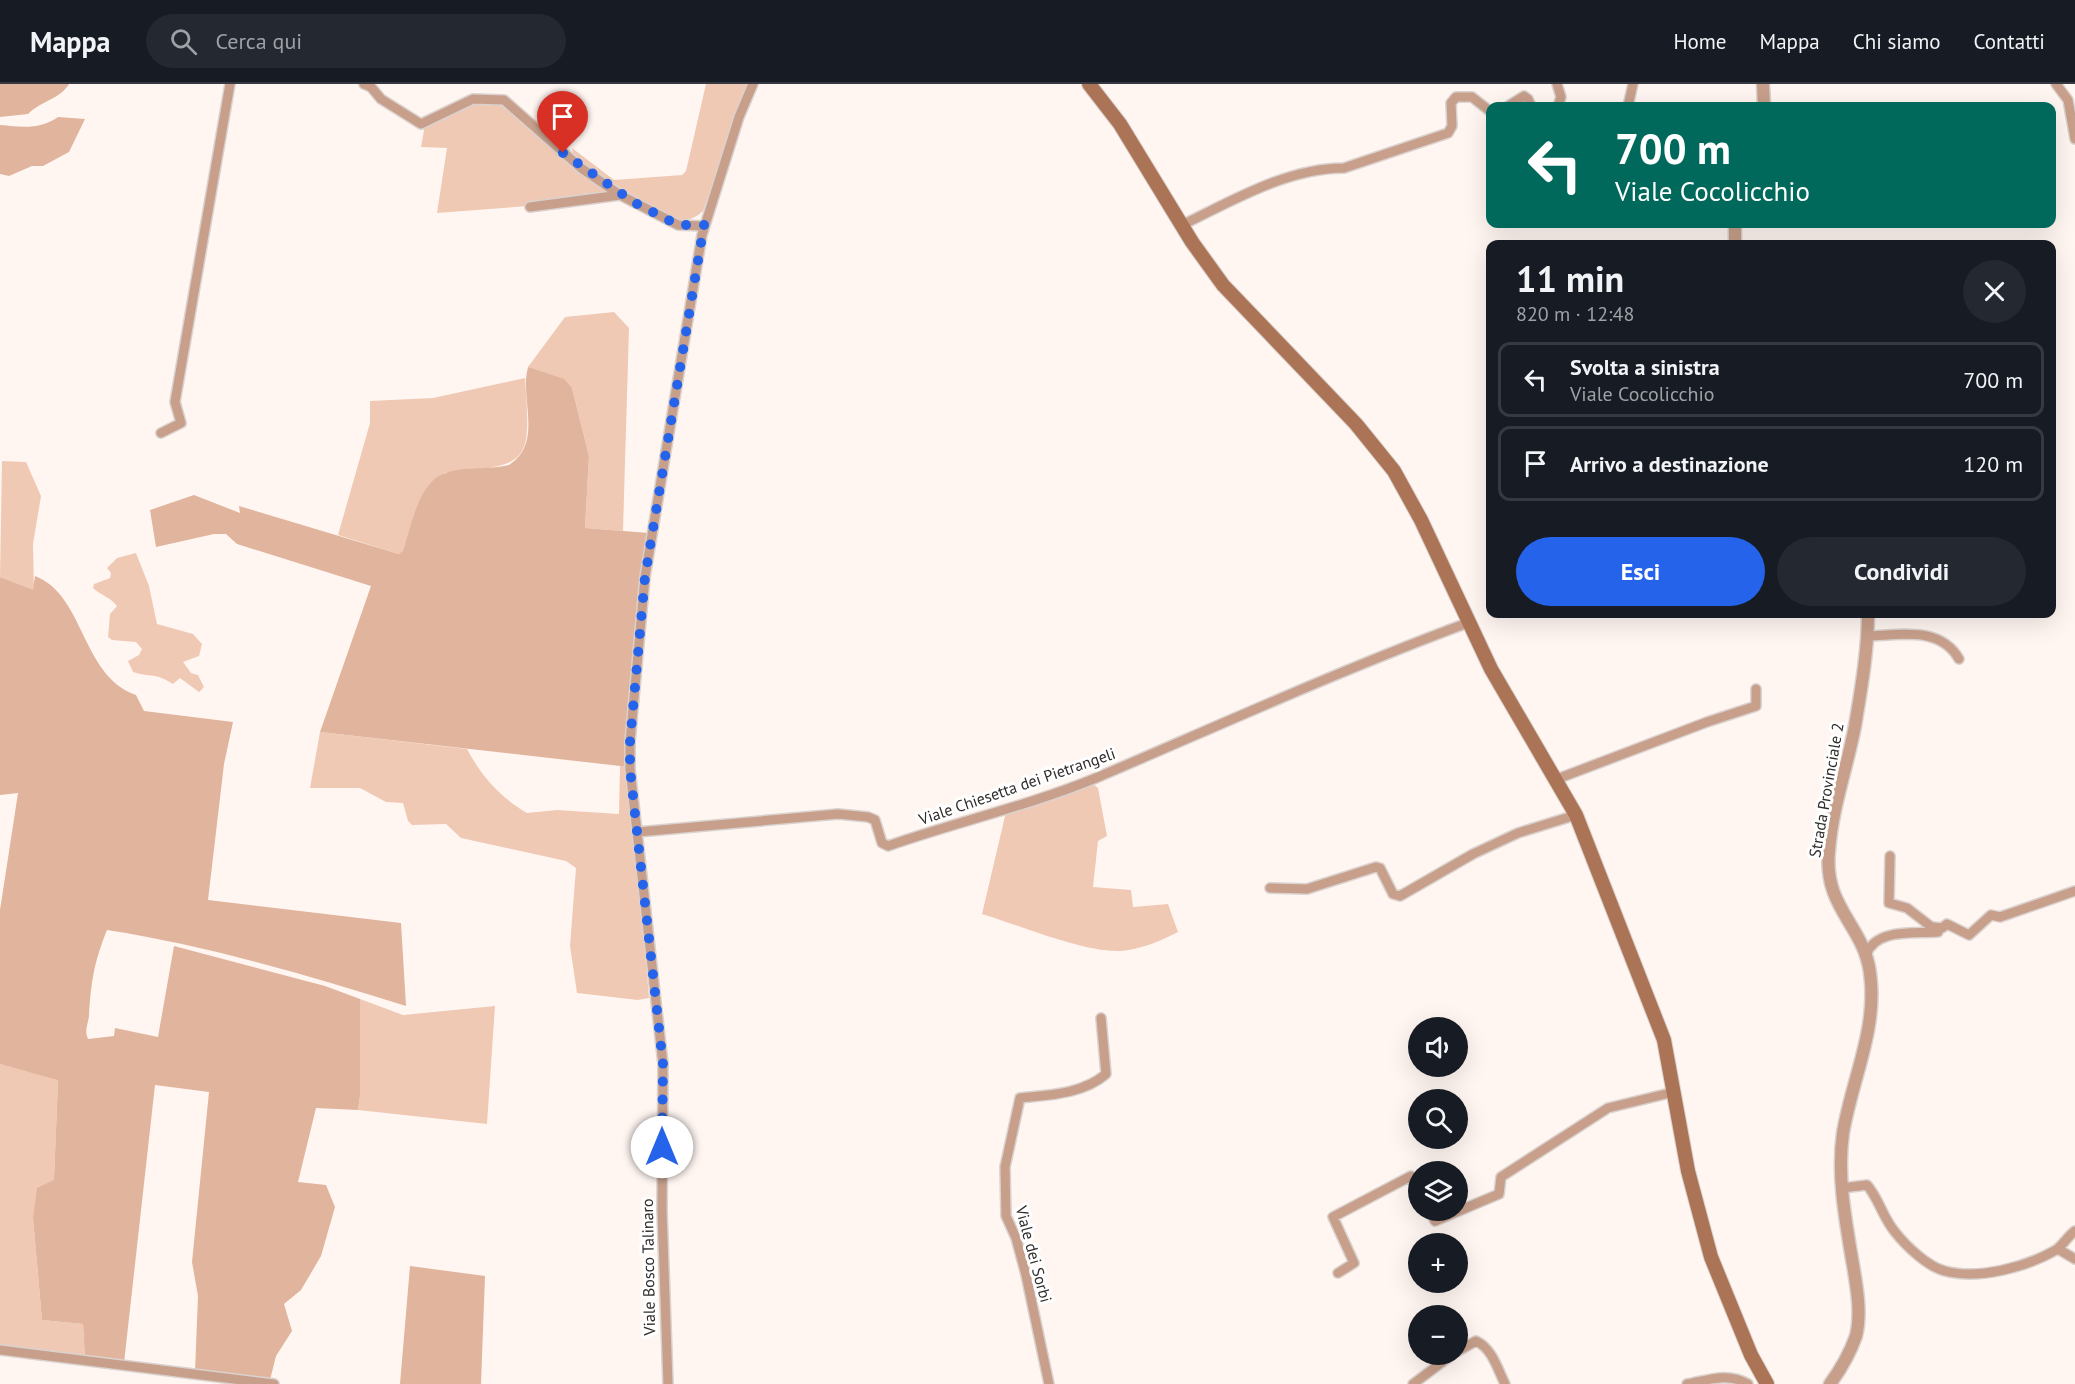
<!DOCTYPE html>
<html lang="it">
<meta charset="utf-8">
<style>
body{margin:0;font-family:"PT Sans",sans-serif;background:#242831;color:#f1f3f6;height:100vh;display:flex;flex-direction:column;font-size:22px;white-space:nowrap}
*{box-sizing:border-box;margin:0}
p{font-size:20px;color:#9ea1a6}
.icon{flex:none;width:33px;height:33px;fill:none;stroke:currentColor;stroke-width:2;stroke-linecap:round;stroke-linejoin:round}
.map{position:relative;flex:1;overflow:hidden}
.sheet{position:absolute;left:1486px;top:156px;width:570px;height:378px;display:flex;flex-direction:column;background:#171b24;border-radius:12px;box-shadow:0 6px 24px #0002}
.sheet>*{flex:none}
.banner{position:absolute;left:1486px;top:18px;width:570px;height:126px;border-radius:12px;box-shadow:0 6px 24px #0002;background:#00695c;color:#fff;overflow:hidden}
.buttons{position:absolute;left:1408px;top:933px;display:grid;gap:12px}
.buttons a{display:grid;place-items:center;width:60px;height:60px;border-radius:50%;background:#171b24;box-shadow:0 6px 24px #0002;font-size:30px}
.pin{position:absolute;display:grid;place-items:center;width:51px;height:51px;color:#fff;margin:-62px -26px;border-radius:50% 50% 50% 0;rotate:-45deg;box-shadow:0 0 6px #0007}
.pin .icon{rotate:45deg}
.me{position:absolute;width:66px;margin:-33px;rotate:0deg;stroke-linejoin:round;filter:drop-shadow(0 0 4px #0008)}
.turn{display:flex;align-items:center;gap:21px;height:126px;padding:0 30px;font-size:27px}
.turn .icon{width:78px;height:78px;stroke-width:2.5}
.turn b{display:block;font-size:42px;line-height:51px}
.round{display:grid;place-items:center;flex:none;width:63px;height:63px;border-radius:32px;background:#242831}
.summary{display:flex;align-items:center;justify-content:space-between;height:102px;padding:0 30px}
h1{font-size:36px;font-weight:600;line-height:45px}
.cta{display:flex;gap:12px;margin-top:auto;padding:12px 30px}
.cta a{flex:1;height:69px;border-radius:36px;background:#2563eb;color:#fff;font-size:24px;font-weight:600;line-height:69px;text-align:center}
.cta a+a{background:#242831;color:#f1f3f6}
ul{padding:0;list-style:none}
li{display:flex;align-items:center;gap:18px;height:75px;margin:0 12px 9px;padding:0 18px;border:3px solid #363941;border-radius:12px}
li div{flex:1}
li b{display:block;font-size:22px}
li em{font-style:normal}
header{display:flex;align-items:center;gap:36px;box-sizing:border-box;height:84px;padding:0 30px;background:#171b24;border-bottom:2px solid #363941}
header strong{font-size:28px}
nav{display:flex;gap:33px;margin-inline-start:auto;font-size:21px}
.search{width:420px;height:54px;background:#242831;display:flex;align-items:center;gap:15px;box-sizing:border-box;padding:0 21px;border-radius:33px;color:#9ea1a6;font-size:22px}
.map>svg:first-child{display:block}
.green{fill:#f0c9b5}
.forest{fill:#e1b49d}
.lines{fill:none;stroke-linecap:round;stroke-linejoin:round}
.minor-casing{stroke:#dad2ce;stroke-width:12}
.tertiary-casing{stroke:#dad2ce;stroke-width:15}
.secondary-casing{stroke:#dad2ce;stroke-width:16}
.minor{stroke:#c79f8b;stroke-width:9}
.tertiary{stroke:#c79f8b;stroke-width:12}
.secondary{stroke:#ac7456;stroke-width:14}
.route{stroke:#2563eb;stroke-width:10;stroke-dasharray:0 18}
.labels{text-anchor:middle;stroke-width:6;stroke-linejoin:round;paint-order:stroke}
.street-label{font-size:16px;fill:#2f2c2b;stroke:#fff}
</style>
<header>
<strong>Mappa</strong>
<div class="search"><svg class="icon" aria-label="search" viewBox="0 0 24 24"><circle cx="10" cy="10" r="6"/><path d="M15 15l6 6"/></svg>Cerca qui</div>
<nav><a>Home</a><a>Mappa</a><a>Chi siamo</a><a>Contatti</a></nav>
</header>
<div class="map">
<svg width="2075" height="1300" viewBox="0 0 2075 1300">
<rect width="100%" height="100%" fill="#fff6f2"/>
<!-- green -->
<path class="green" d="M706 0H748L703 127C691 138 683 137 668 135L573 73 572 64 614 96 682 91 686 87Z
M493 17 511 26 611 109 528 122 437 129 447 64 421 63 425 41 475 19Z
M614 228 629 244 623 447 585 444 589 372 572 304 528 283 565 233Z
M525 294C531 381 531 381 444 389L403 468 399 470 338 451 370 339V317L433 314Z
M2 377 26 378 41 412 33 460 34 507 0 493Z
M136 469 149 502 157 540 193 550 202 560 199 572 183 578 191 589 198 591 204 603 199 608 180 594 173 600C154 588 152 594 133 588L128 577 139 571 142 565 136 558 112 556 108 553 110 530 117 522C110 513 102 512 93 504L94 500 110 494 111 489 107 484 117 474Z
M320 648 467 665C482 693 500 713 527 729L557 726 619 730 620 682 629 683 649 914 638 916 577 909 570 862 576 784 566 777 461 754 446 740 412 741 408 737 403 719 386 718 360 704H310Z
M1093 700 1098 704 1107 752 1098 757 1093 803 1131 806 1133 823 1168 820 1178 848C1161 857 1141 865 1121 867 1084 869 1019 841 982 830L1006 728Z
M360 915 403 931 495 922 487 1040 358 1026 360 1012Z
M0 980 58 995 54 1096 33 1134 42 1236 83 1240 85 1274 0 1263Z"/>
<!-- forest -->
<path class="forest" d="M0 0H69C60 15 41 17 28 30L0 33Z
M58 33 85 35 69 68 43 82H32L9 92 0 90V41C22 43 39 46 58 33Z
M528 283 564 295 572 304 589 372 585 444 649 449 629 683 320 648 371 502 237 460 226 450H214L156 463 150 426 194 411 240 429 239 422 399 470 403 467C411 444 418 400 443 390 460 382 489 386 509 381 539 362 525 326 526 297 526 292 527 288 528 283Z
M35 492C85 511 81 592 136 611L144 627 233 638 224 680 208 816 401 839 406 922C307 891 209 862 107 846 94 878 91 898 89 932 88 941 84 946 88 955L114 952 115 944 158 953 174 862 325 902 360 915V1012L358 1026 316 1024 298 1098 326 1101 335 1123 321 1172 301 1206 284 1220 292 1247 276 1272 270 1296 195 1288 198 1212 192 1178 209 1008 155 1001 124 1279 85 1274 83 1240 42 1236 33 1134 37 1104 54 1096 58 996 0 980V826L18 709 0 711V493L33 506Z
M410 1182 485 1192 481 1300H400Z"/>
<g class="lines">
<!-- minor casing -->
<g class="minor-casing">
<path id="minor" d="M364 0 371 3 381 15 421 40 473 15 504 16 581 84 620 111 678 141 704 142
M1557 0 1561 13 1558 22
M2056 0 2068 16 2075 55
M1508 22 1524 12 1528 15 1531 22
M1628 22 1633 0
M530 123 620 111
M1182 141C1232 117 1287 84 1344 84L1448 49 1452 42 1451 19 1456 13H1472L1491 28
M161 349 181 339 175 318 230 0
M1868 552C1900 551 1940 542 1959 575
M1557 695 1707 638 1756 622V605
M638 748 838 730 868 733 875 736 882 759 888 762C956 738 1028 722 1096 694 1220 641 1343 585 1470 538
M1270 804 1307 805 1376 783 1380 784 1393 810 1400 812 1473 770 1518 749 1576 731
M1933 843 1942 844 1947 840 1969 851 1991 831 2000 833 2075 807
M1866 871C1876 844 1913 850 1938 848L1907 824 1889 819 1890 772
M1842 1104 1867 1101C1879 1115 1883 1134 1895 1148 1906 1162 1928 1183 1945 1187 1979 1196 2026 1183 2056 1166 2063 1161 2068 1152 2075 1147
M1429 1126 1435 1137 1499 1110 1501 1093 1608 1024 1674 1008
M2058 1165 2075 1175
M1338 1189 1354 1179 1333 1133 1411 1092 1419 1107
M0 1266 274 1300
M1458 1267 1476 1257C1492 1264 1498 1286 1505 1300
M668 1300 662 1126 663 980 630 685V658L645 493 702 151 739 33 753 0
M1049 1300 1026 1191 1016 1154 1006 1132 1005 1083 1020 1014C1049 1011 1083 1010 1106 990L1101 934
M1413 1300 1453 1270
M1687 1300C1708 1296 1728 1288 1748 1300"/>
</g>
<!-- tertiary casing -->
<g class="tertiary-casing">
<path id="tertiary" d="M1763 0 1764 22
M1735 140V160
M1830 1300C1841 1285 1850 1269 1856 1252 1862 1228 1856 1199 1852 1175 1845 1134 1837 1090 1843 1049 1852 995 1878 944 1870 889 1864 841 1823 824 1829 767 1832 724 1847 684 1855 642 1861 606 1868 566 1868 530"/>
</g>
<!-- secondary casing -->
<g class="secondary-casing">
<path id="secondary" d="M1089 0 1120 40 1192 158 1223 201 1356 340 1394 387 1421 436 1491 585 1576 731 1664 956 1688 1087 1711 1173 1751 1271 1767 1300"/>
</g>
<!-- minor -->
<use href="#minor" class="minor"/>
<!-- tertiary -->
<use href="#tertiary" class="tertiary"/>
<!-- secondary -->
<use href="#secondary" class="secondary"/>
</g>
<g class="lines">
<!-- route -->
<path class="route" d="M563 69 635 119 678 141H704L645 493 630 658V685L663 980 662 1063"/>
</g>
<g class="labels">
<!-- street labels -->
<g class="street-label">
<text transform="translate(1017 702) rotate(-19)" y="6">Viale Chiesetta dei Pietrangeli</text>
<text transform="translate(1826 706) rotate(-80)" y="6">Strada Provinciale 2</text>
<text transform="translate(1034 1170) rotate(75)" y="6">Viale dei Sorbi</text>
<text transform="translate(648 1183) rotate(-91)" y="6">Viale Bosco Talinaro</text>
</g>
</g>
</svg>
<div class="buttons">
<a><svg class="icon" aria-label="sound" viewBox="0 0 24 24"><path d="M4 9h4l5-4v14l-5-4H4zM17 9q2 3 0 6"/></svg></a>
<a><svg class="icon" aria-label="search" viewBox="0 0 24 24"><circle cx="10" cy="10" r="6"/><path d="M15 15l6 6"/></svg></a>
<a><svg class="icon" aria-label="layers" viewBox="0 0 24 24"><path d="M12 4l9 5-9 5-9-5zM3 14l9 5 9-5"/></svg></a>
<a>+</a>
<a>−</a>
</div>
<div class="pin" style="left:563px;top:69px;background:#d93025"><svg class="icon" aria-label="arrive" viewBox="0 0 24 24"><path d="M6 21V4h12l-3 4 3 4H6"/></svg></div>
<svg class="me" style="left:662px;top:1063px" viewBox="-20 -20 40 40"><circle r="19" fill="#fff"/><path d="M0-13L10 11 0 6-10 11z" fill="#2563eb"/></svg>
<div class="banner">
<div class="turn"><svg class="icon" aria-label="left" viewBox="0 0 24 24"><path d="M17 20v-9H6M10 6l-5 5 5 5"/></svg><div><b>700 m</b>Viale Cocolicchio</div></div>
</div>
<section class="sheet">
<div class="summary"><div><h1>11 min</h1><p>820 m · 12:48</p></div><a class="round"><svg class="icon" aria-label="close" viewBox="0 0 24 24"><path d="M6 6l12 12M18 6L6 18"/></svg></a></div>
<ul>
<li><svg class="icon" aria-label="left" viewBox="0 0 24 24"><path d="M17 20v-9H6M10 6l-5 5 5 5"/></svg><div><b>Svolta a sinistra</b><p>Viale Cocolicchio</p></div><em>700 m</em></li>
<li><svg class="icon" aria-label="arrive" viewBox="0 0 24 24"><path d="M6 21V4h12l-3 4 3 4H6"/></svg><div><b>Arrivo a destinazione</b></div><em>120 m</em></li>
</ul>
<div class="cta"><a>Esci</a><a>Condividi</a></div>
</section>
</div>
